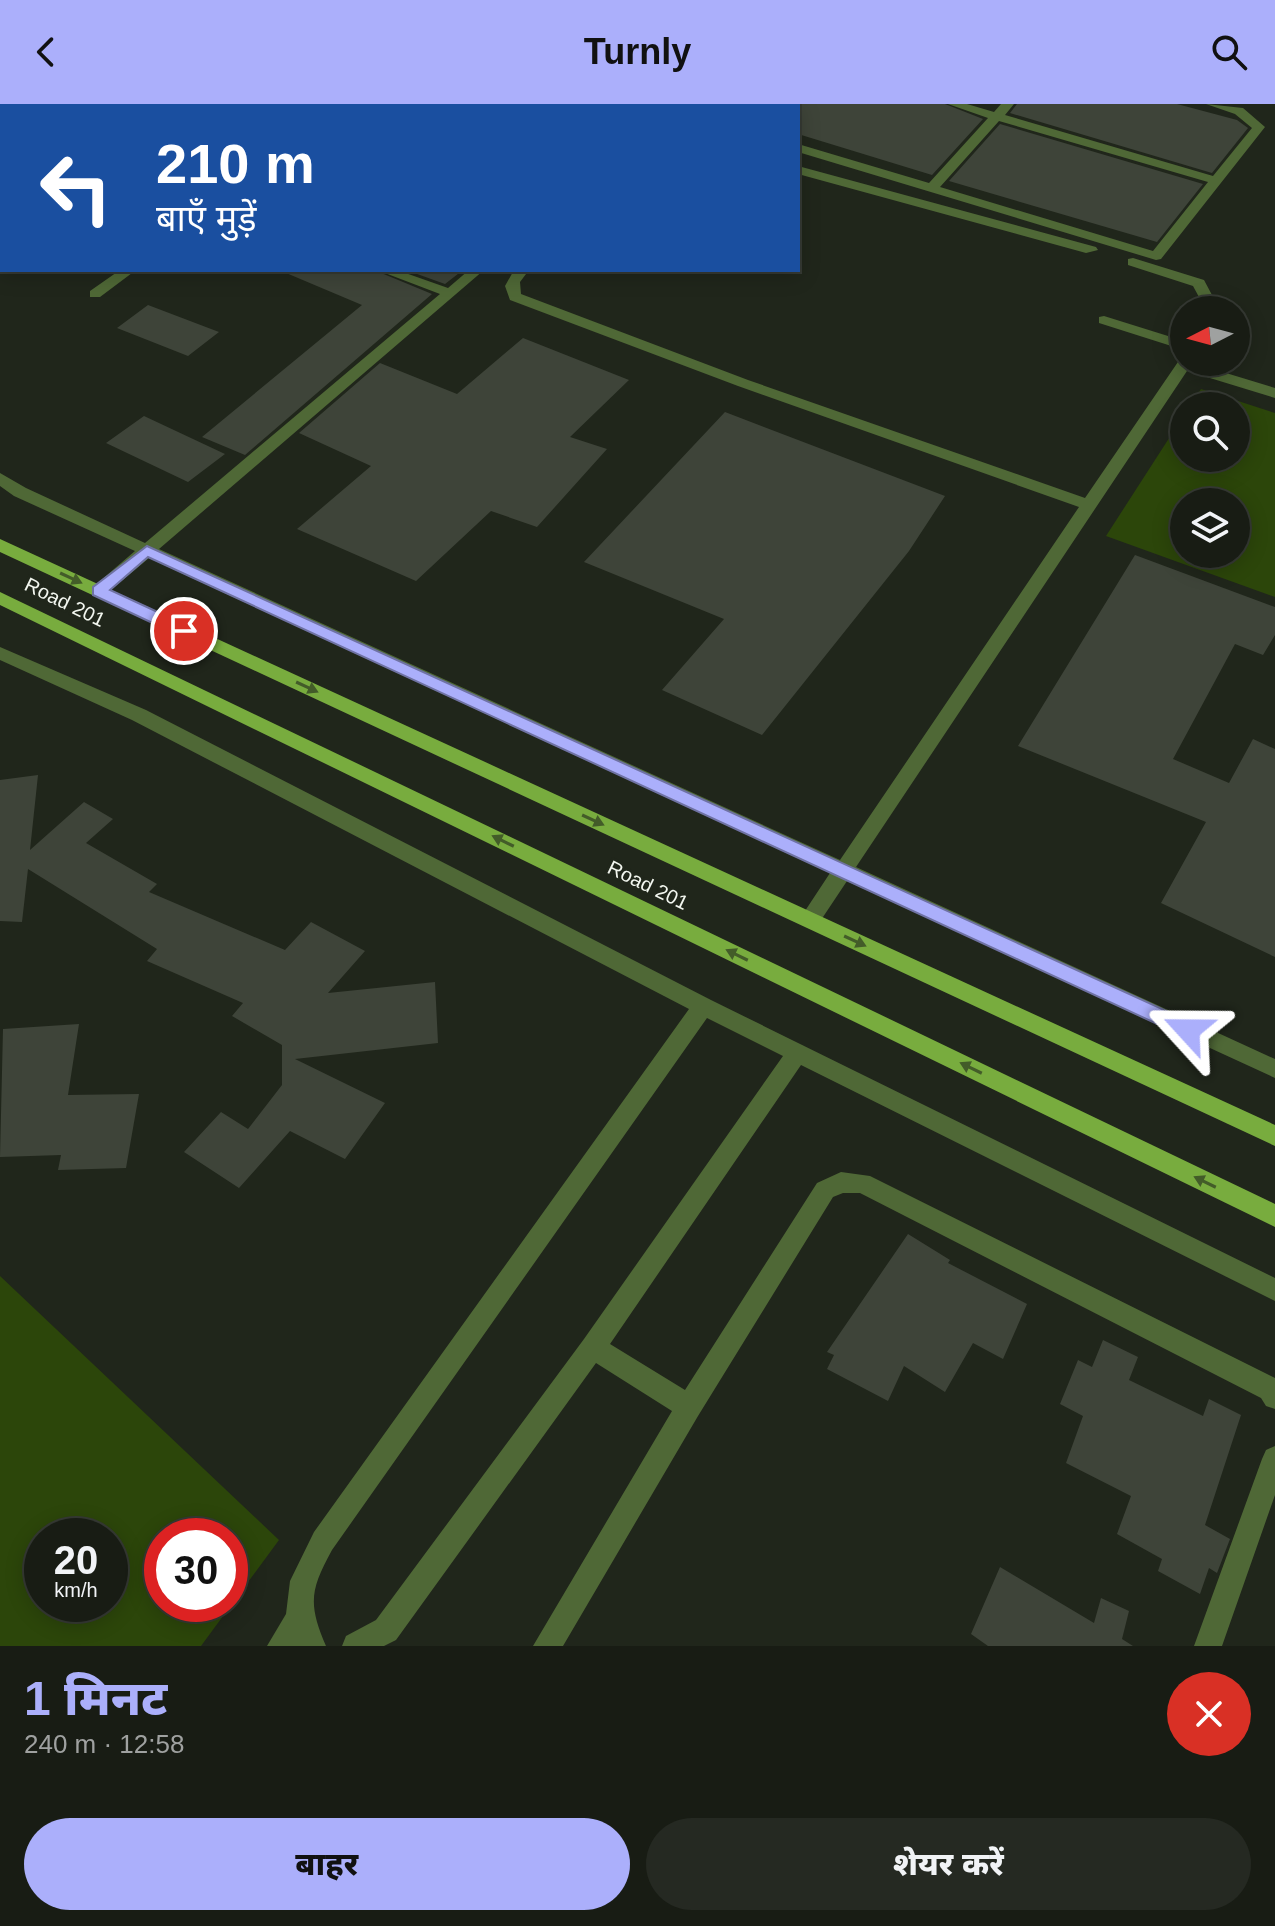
<!DOCTYPE html>
<html lang="hi">
<meta charset="utf-8">
<style>
body{margin:0;font-family:Helvetica,"Noto Sans Devanagari",sans-serif;background:#252922;color:#f1f3f6;height:100vh;display:flex;flex-direction:column;font-size:30px;white-space:nowrap}
*{box-sizing:border-box;margin:0}
p{font-size:26px;color:#9fa1a0}
.icon{flex:none;width:44px;height:44px;fill:none;stroke:currentColor;stroke-width:2;stroke-linecap:round;stroke-linejoin:round}
.map{position:relative;height:1542px;overflow:hidden}
.drawer{display:flex;flex-direction:column;background:#181c14;flex:1}
.drawer>*{flex:none}
.top-card{position:absolute;left:0px;top:0px;width:800px;height:168px;box-shadow:0 4px 20px #0003,0 0 0 2px #363a34;background:#1a4fa0;color:#fff;overflow:hidden}
.needle{width:52px;rotate:264deg}
.controls{position:absolute;left:1170px;top:192px;display:grid;gap:16px}
.controls a{display:grid;place-items:center;width:80px;height:80px;border-radius:50%;background:#181c14;box-shadow:0 4px 20px #0003,0 0 0 2px #363a34;font-size:40px}
.speed{position:absolute;left:24px;top:1414px;display:flex;gap:16px;font-size:40px;font-weight:700;text-align:center}
.speed>*{display:grid;place-content:center;width:104px;height:104px;border-radius:50%;background:#181c14;box-shadow:0 4px 20px #0003,0 0 0 2px #363a34;line-height:1}
.speed small{font-size:20px;font-weight:400}
.speed .limit{border:12px solid #d22;background:#fff;color:#111}
.pin{position:absolute;display:grid;place-items:center;width:68px;height:68px;color:#fff;margin:-34px;border:4px solid #fff;border-radius:50%;box-shadow:0 2px 8px #0007}
.me{position:absolute;width:88px;margin:-44px;rotate:294deg;stroke-linejoin:round;filter:drop-shadow(0 0 6px #0008)}
.turn{display:flex;align-items:center;gap:28px;height:168px;padding:0 24px;font-size:36px}
.turn .icon{width:104px;height:104px;stroke-width:2.5}
.turn b{display:block;font-size:56px;line-height:68px}
.round{display:grid;place-items:center;flex:none;width:84px;height:84px;border-radius:42px;background:#252922}
.headline{display:flex;align-items:center;justify-content:space-between;height:136px;padding:0 24px}
h1{font-size:48px;font-weight:800;line-height:60px;color:#abaffb}
.cta{display:flex;gap:16px;margin-top:auto;padding:16px 24px}
.cta a{flex:1;height:92px;border-radius:48px;background:#abaffb;color:#111;font-size:32px;font-weight:800;line-height:92px;text-align:center}
.cta a+a{background:#252922;color:#f1f3f6}
header{display:flex;justify-content:space-between;align-items:center;height:104px;padding:0 24px;background:#abaffb;color:#111;font-size:36px;font-weight:800}
.map>svg:first-child{display:block}
.green{fill:#2c460a;fill-rule:evenodd}
.building{fill:#3e4439}
.lines{fill:none;stroke-linecap:round;stroke-linejoin:round}
.minor{fill:#4f6836;fill-rule:evenodd}
.major{fill:#78ac3e;fill-rule:evenodd}
.oneway{fill:#435c29}
.route{fill:#abaffb;stroke:#6f72a3;stroke-width:2}
.labels{text-anchor:middle;stroke-width:6;stroke-linejoin:round;paint-order:stroke}
.street-label{font-size:20px;fill:#f2f6ef;stroke:#20261b}
</style>
<header><svg class="icon" aria-label="back" viewBox="0 0 24 24"><path d="M15 5l-7 7 7 7"/></svg>Turnly<svg class="icon" aria-label="search" viewBox="0 0 24 24"><circle cx="10" cy="10" r="6"/><path d="M15 15l6 6"/></svg></header>
<div class="map">
<svg width="1275" height="1542" viewBox="0 0 1275 1542">
<rect width="100%" height="100%" fill="#20261b"/>
<!-- green -->
<path class="green" d="M1201 285 1275 309V493L1106 432 1184 311V354H1236V302H1190ZM1184 398H1236V450H1184Z
M0 1172 279 1436 201 1542H0ZM42 1432H110V1500H42ZM162 1432H230V1500H162Z"/>
<!-- building -->
<path class="building" d="M798 0H945L983 15 932 71 798 30Z
M1017 0H1177L1237 16 1248 24 1212 69 1010 9Z
M1000 20 1203 80 1157 138 949 77Z
M279 166H374L432 190 245 351 202 333 362 201Z
M406 166H463L445 180Z
M148 201 219 228 188 252 117 224Z
M523 234 629 276 570 333 607 345 537 423 491 407 416 477 297 425 371 362 299 329 380 259 457 290Z
M725 308 945 392 909 447 762 631 662 586 724 515 584 458Z
M144 312 225 350 188 378 106 339Z
M1135 451 1275 503V531L1263 551 1235 540 1173 655 1229 679 1253 635 1275 645V853L1161 799 1206 718 1018 642Z
M38 671 30 746 84 698 113 715 86 739 157 780 149 788 285 846 311 818 365 847 328 889 435 878 438 939 295 955 385 999 345 1055 290 1027 239 1084 184 1048 221 1008 248 1025 282 981V941L232 912 243 899 147 857 157 845 28 765 22 818 0 817V676Z
M79 920 68 991 139 990 126 1064 58 1066 61 1051 0 1053 3 925Z
M908 1130 950 1156 948 1159 1027 1200 1003 1255 973 1239 945 1288 904 1262 888 1297 827 1265 834 1251 827 1248Z
M1103 1236 1138 1253 1129 1276 1203 1312 1209 1295 1241 1311 1205 1421 1230 1435 1217 1469 1209 1464 1200 1490 1158 1467 1162 1455 1117 1430 1131 1392 1066 1359 1083 1312 1060 1300 1078 1256 1092 1263Z
M1000 1463 1094 1519 1101 1494 1129 1507 1122 1535 1133 1542H988L971 1530Z"/>
<g class="lines">
<!-- minor -->
<path class="minor" d="M644 0H662L663 2H645Z
M948 0H967L994 8 1001 0H1014L1005 11 1213 72 1252 24 1235 10 1206 0 1243 4 1265 23 1161 155 1156 156 798 48V40L929 79 988 14ZM999 17 1208 78 1153 147 940 83Z
M2 29V37L0 38V30Z
M798 62 1096 143 1098 146 1086 149 798 70Z
M0 135H2L0 145Z
M1133 154 1204 176 1220 206H1206L1193 182 1128 161V155Z
M120 166H136L100 193H90V187Z
M377 166H397L448 184 469 166H484L159 445 840 756 1079 403 738 282 510 196 505 182 514 166H529L520 178 521 190 748 276 1085 394 1180 255 1275 284V294L1187 267 856 763 1275 955V974L847 777 817 822H803L800 816 803 810 830 769 149 454 105 491H93L90 487 93 483 135 447 14 392 0 382V369L26 384 145 439 440 190Z
M1104 212 1184 237V246L1099 219V213Z
M0 543 146 606 711 896 1275 1174V1197L801 961 610 1240 685 1286 817 1079 841 1068 870 1072 1275 1274V1305L1266 1302 1261 1294 860 1089H843L833 1093 698 1312 563 1542H533L672 1307 596 1259 396 1536 384 1542H342L346 1532 376 1516 584 1235 783 952 707 914 332 1446C310 1486 308 1500 326 1542H267L286 1510 290 1477 314 1428 689 905 132 616 0 556Z
M1275 1342V1391L1222 1542H1194L1262 1355 1266 1346Z"/>
<!-- major -->
<path class="major" d="M2 67V75L0 76V68Z
M0 98H2L0 107Z
M0 435 1275 1021V1042L0 448Z
M0 488 1275 1100V1123L0 501Z"/>
</g>
<!-- one-way arrows -->
<defs><path id="oneway-solid" d="M-6-.8H1V-3.2L6.5 0L1 3.2V.8H-6Z" transform="scale(2)"/></defs>
<g class="oneway">
<use href="#oneway-solid" transform="translate(71 474) rotate(25)"/>
<use href="#oneway-solid" transform="translate(307 583) rotate(25)"/>
<use href="#oneway-solid" transform="translate(593 716) rotate(25)"/>
<use href="#oneway-solid" transform="translate(503 737) rotate(-154)"/>
<use href="#oneway-solid" transform="translate(855 837) rotate(25)"/>
<use href="#oneway-solid" transform="translate(737 851) rotate(-154)"/>
<use href="#oneway-solid" transform="translate(971 964) rotate(-154)"/>
<use href="#oneway-solid" transform="translate(1205 1078) rotate(-154)"/>
</g>
<!-- route -->
<path class="route" d="M147 442 1195 920 1198 926 1188 934 1181 931 148 453 110 486 190 523V531H178L93 491V483Z"/>
<g class="labels">
<!-- street labels -->
<g class="street-label">
<text transform="translate(65 498) rotate(26)" y="7">Road 201</text>
<text transform="translate(648 781) rotate(26)" y="7">Road 201</text>
</g>
</g>
</svg>
<div class="controls">
<a><svg class="needle" viewBox="-14 -14 28 28"><path d="M0-13l5 13h-10z" fill="#e53935"/><path d="M0 13l5-13h-10z" fill="#9fa1a0"/></svg></a>
<a><svg class="icon" aria-label="search" viewBox="0 0 24 24"><circle cx="10" cy="10" r="6"/><path d="M15 15l6 6"/></svg></a>
<a><svg class="icon" aria-label="layers" viewBox="0 0 24 24"><path d="M12 4l9 5-9 5-9-5zM3 14l9 5 9-5"/></svg></a>
</div>
<div class="speed"><div>20<small>km/h</small></div><div class="limit">30</div></div>
<div class="pin" style="left:184px;top:527px;background:#d93025"><svg class="icon" aria-label="arrive" viewBox="0 0 24 24"><path d="M6 21V4h12l-3 4 3 4H6"/></svg></div>
<svg class="me" style="left:1188px;top:926px" viewBox="-20 -20 40 40"><path d="M0-17L14 15 0 8-14 15z" fill="#abaffb" stroke="#fff" stroke-width="4"/></svg>
<div class="top-card">
<div class="turn"><svg class="icon" aria-label="left" viewBox="0 0 24 24"><path d="M17 20v-9H6M10 6l-5 5 5 5"/></svg><div><b>210 m</b>बाएँ मुड़ें</div></div>
</div>
</div>
<section class="drawer">
<div class="headline"><div><h1>1 मिनट</h1><p>240 m · 12:58</p></div><a class="round" style="background:#d93025;color:#fff"><svg class="icon" aria-label="close" viewBox="0 0 24 24"><path d="M6 6l12 12M18 6L6 18"/></svg></a></div>
<div class="cta"><a>बाहर</a><a>शेयर करें</a></div>
</section>
